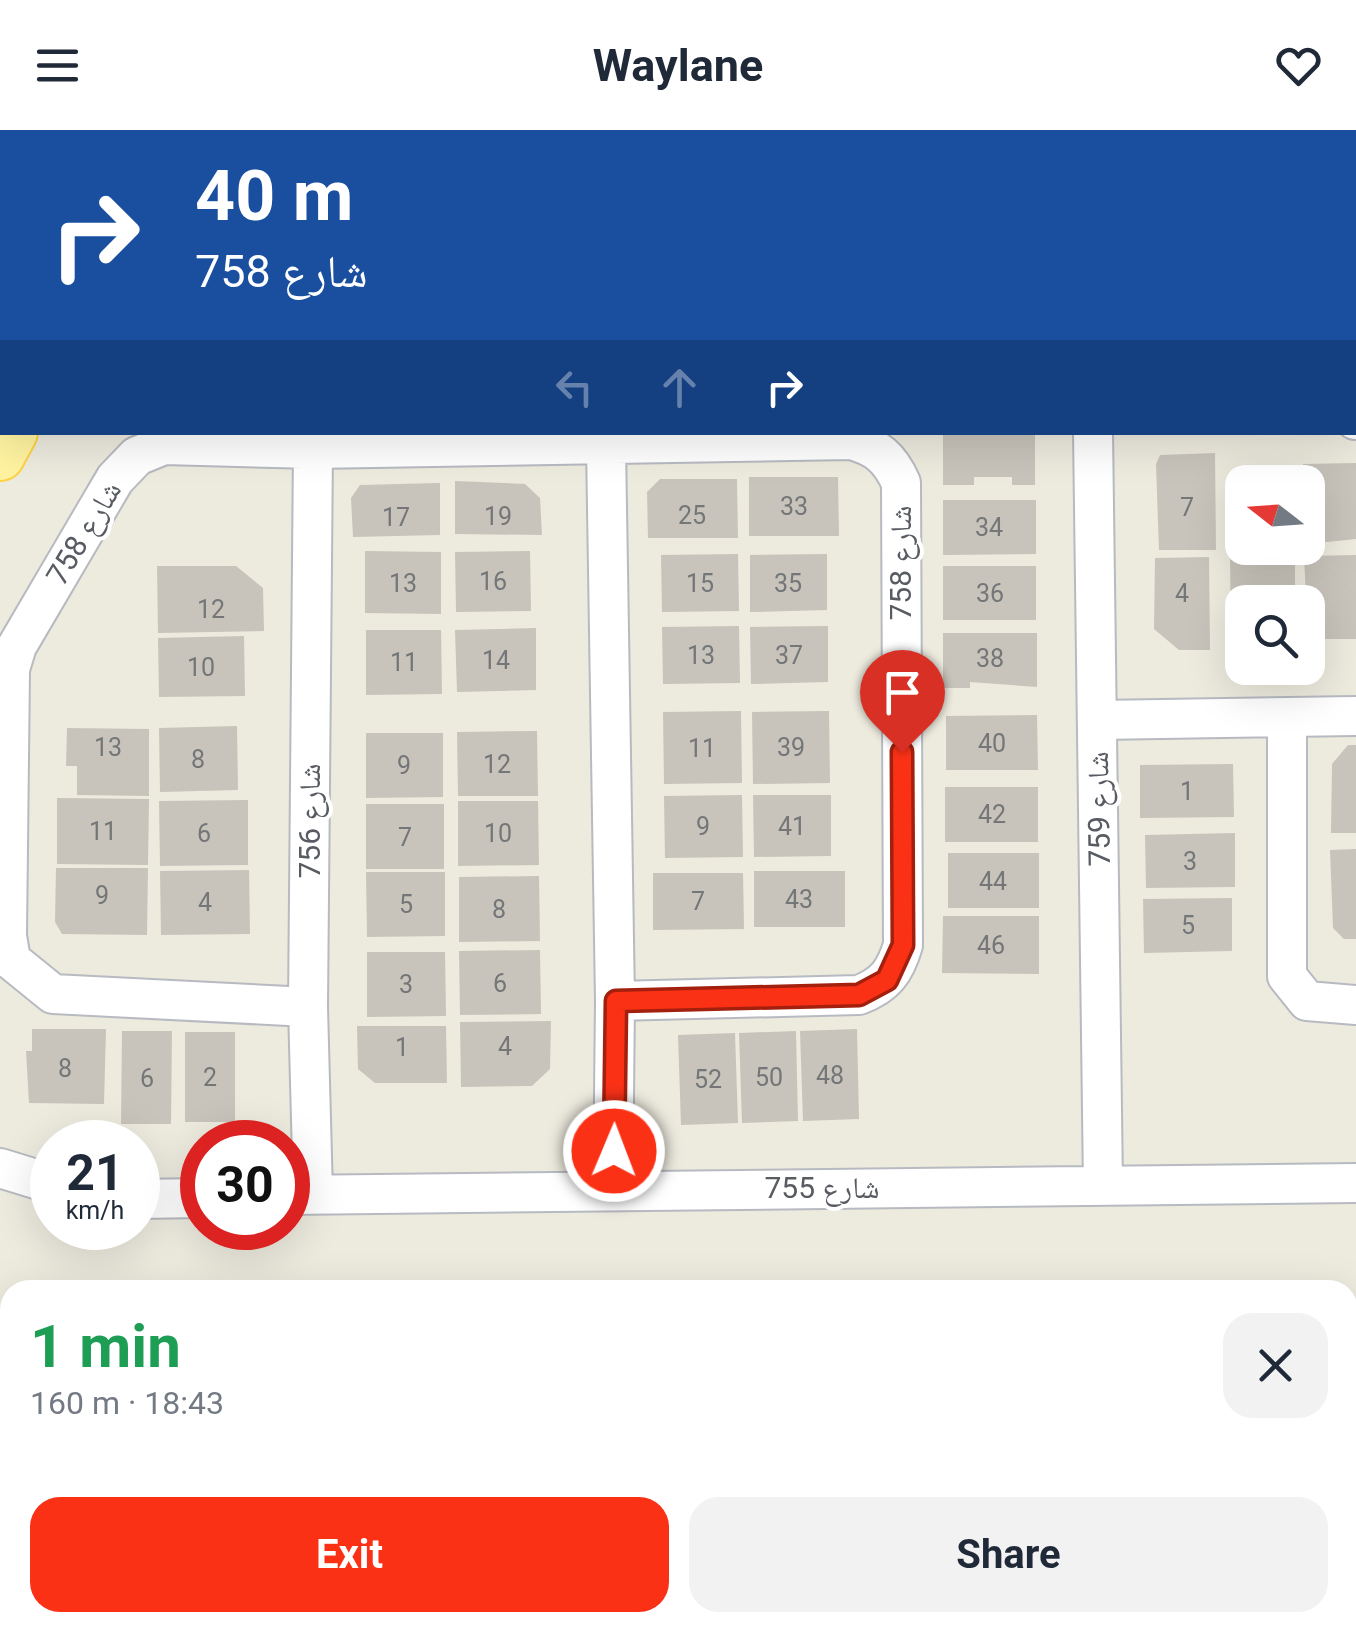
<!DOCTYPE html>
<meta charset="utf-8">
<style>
body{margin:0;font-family:Roboto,"Noto Naskh Arabic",sans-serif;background:#f2f2f3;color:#1f2937;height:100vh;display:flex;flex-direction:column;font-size:38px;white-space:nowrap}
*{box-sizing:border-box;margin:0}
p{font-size:32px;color:#747a83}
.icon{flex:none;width:55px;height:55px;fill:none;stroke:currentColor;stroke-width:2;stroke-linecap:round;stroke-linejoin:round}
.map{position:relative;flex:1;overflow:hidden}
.drawer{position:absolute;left:0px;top:1150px;width:1358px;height:352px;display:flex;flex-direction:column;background:#fff;border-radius:30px 30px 0 0;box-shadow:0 10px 40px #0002}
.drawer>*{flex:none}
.guide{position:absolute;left:0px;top:0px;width:1358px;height:305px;box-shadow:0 10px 40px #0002;background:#1a4fa0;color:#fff;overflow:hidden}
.needle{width:65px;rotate:287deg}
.tools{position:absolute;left:1225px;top:335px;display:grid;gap:20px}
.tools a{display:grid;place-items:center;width:100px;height:100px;border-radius:20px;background:#fff;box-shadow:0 10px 40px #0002;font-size:50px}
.speed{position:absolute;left:30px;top:990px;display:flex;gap:20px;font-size:50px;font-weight:700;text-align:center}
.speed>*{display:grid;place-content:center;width:130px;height:130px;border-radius:50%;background:#fff;box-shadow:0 10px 40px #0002;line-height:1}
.speed small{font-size:25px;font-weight:400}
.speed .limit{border:15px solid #d22;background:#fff;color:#111}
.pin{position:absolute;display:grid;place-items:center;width:85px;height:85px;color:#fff;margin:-102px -42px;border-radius:50% 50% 50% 0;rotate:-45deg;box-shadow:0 0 10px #0007}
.pin .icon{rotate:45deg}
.me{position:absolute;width:110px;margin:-55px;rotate:1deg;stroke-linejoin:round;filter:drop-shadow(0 0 8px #0008)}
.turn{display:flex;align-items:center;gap:35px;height:210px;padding:0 30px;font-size:45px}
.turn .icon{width:130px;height:130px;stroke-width:2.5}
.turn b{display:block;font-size:70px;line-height:85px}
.lanes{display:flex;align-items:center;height:95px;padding:0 30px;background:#0003;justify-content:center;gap:50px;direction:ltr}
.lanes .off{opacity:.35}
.round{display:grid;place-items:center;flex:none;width:105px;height:105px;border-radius:30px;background:#f2f2f3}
.summary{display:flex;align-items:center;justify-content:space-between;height:170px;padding:0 30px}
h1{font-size:60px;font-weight:700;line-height:75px;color:#1e9e55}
.button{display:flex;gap:20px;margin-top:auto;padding:20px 30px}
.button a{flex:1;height:115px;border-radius:30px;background:#fb3116;color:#fff;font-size:40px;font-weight:700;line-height:115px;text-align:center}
.button a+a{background:#f2f2f3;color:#1f2937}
header{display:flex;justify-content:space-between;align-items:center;height:130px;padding:0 30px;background:#fff;font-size:45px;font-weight:700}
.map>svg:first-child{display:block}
.building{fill:#c8c4bb}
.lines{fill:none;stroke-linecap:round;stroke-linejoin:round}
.minor-casing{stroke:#b7bac0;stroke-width:42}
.major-casing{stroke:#ffd245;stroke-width:52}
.path{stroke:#90c9a2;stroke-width:5;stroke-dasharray:10 5;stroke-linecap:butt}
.minor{stroke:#fff;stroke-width:38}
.major{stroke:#fff3a1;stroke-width:48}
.route-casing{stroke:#a3200e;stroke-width:25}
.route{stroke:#fb3116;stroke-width:18}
.labels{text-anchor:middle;stroke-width:8;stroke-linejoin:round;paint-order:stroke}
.number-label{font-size:25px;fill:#747678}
.street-label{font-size:30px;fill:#585c62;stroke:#fff}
</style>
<header><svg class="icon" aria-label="menu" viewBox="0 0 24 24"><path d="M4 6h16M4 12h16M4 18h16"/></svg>Waylane<svg class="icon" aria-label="heart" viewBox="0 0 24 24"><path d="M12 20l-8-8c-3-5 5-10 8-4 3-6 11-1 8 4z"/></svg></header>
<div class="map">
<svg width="1356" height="1501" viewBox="0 0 1356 1501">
<rect width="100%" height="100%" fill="#edeade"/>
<!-- building -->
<path class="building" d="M943 302H1035V355H1012V347H974V355H943Z
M1215 323 1216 420H1159L1156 334 1160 325Z
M1356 333V409L1308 414 1303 334Z
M1294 345V352H1242V419H1230L1229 346Z
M749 347H838L839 406H749Z
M660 349H737L738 408H648L647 362Z
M455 351 525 354 540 368 542 405 455 404Z
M440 353V405L353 407 351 368 360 355Z
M943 370H1036V424L943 425Z
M365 421 441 422V484L365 483Z
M530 421 531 481 456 482 455 422Z
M738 424 739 481 662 482 661 425Z
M827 424V480L750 482V425Z
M1356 425V509H1308L1304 426Z
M1295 426V472H1242V504H1231L1230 427Z
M1209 427 1210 520H1179L1154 499 1155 428Z
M157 436H236L263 458 264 501 158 503Z
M943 436H1036V490H943Z
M739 496 740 553 663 554 662 497Z
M828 496V552L751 554 750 497Z
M536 498V560L457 562 455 500Z
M366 500H441L442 564 366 565Z
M943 503H1037V557L970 552V558H943Z
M244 506 245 566 159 567 158 508Z
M741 581 742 653 664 654 663 582Z
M829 581 830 653 753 654 752 582Z
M1037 585 1038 640H946V586Z
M237 596 238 660 160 662 159 598Z
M67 598 149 599V666L77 665V636H66Z
M537 601 538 666H458L457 602Z
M366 603H443V667L366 668Z
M1348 615H1356V703H1331L1332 634Z
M1233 634 1234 687 1140 688V635Z
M945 657H1038V712H945Z
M742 665 743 727 665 728 664 666Z
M753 665H831V726L754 727Z
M57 668 149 669 148 735 57 734Z
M248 670V735L160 736 159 671Z
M458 671H538L539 735 458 736Z
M366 674H444V739H366Z
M1235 703V757L1146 758 1145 705Z
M1356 719V809H1344L1333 798 1330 720Z
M948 723H1039V778H948Z
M56 738H148L147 805 62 804 55 792Z
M249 740 250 804 161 805 160 741Z
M754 741H845V797H754Z
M366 742H445V806L367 807Z
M653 743H743L744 799 653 800Z
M539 746 540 811 459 812V747Z
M1232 768V821L1144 823 1143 769Z
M943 786H1039V844L942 843Z
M540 820 541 884 460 885 459 821Z
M367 822H445L446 886 367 887Z
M551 891 550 939 532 956 461 957 460 892Z
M357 896H446L447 953H375L358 939Z
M32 899H106L104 974 29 973 26 921H32Z
M857 899 859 989 803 991 800 901Z
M122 901H172L171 994H121Z
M796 901 798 991 742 993 739 903Z
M185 902H235V992H185Z
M735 903 738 993 681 995 678 905Z
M0 1462H10V1492H55V1501H0Z
M80 1492H138V1501H80Z
M152 1492H221V1501H152Z
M236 1492H298V1501H236Z"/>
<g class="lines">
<!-- minor casing -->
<g class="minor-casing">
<path id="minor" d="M74 0H102
M1090 0V2
M319 2V0
M995 2V0
M1301 2 1305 0
M1355 290H1356
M1093 302 1103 1056
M606 316 615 871 613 1059
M1287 588V846L1307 871 1356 875
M1098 590 1356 586
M308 877 53 864 11 830 7 806 10 539 17 516 115 349 137 326 164 315 313 319 851 310C877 317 890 328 901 353L903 815C895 842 885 855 859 865L615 871
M0 1038 52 1054
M313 1064 308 877 313 319
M288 1065 1356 1053
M138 1069 202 1068
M1348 1299H1356
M0 1422H10
M1348 1478H1356
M362 1492V1501
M1298 1492V1501
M533 1501 536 1492"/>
</g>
<!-- major casing -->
<g class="major-casing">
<path id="major" d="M119 2 121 0
M177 2 178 0
M0 213 2 209
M0 326 13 302"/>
</g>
<!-- path -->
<path class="path" d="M0 1205 10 1206
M1348 1236H1356"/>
<!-- minor -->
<use href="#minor" class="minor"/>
<!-- major -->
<use href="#major" class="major"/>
</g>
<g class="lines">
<!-- route casing -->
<g class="route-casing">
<path id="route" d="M614 1021 616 871 859 865 887 850 903 815 902 622"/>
</g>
<!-- route -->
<use href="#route" class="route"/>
</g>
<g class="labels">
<!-- number labels -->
<g class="number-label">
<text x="794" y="385">33</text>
<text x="1187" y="386">7</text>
<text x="692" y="394">25</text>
<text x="498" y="395">19</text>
<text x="396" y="396">17</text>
<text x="989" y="406">34</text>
<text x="493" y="460">16</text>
<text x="403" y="462">13</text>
<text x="700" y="462">15</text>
<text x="788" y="462">35</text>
<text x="990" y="472">36</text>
<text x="1182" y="472">4</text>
<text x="211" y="488">12</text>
<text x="701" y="534">13</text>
<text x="789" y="534">37</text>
<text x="990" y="537">38</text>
<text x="496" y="539">14</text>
<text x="404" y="541">11</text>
<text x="201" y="546">10</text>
<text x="992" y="622">40</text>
<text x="108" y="626">13</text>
<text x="791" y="626">39</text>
<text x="702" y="627">11</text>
<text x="198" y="638">8</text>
<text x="497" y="643">12</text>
<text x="404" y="644">9</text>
<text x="1187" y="670">1</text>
<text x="992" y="693">42</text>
<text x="703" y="705">9</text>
<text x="792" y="705">41</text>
<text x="103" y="710">11</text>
<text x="204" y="712">6</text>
<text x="498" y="712">10</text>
<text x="405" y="716">7</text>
<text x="1190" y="740">3</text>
<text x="993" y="760">44</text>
<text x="102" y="774">9</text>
<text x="799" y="778">43</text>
<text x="698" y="780">7</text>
<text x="205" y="781">4</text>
<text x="406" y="783">5</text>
<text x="499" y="788">8</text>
<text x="1188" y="804">5</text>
<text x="991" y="824">46</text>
<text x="500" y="862">6</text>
<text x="406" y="863">3</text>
<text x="505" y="925">4</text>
<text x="402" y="926">1</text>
<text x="65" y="947">8</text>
<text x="830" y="954">48</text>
<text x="210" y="956">2</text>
<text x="769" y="956">50</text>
<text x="147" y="957">6</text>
<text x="708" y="958">52</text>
</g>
<!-- street labels -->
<g class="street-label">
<text transform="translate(84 403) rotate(-59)" y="10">شارع 758</text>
<text transform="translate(901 433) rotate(-90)" y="10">شارع 758</text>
<text transform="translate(1099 679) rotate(-91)" y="10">شارع 759</text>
<text transform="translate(310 691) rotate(-90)" y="10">شارع 756</text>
<text x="822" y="1068">شارع 755</text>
</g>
</g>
</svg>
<div class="tools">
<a><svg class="needle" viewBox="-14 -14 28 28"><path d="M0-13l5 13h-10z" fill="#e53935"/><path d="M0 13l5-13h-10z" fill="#747a83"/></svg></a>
<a><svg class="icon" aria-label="search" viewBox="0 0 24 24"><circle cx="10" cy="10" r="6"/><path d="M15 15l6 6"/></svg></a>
</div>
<div class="speed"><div>21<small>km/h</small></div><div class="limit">30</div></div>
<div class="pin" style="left:902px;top:622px;background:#d93025"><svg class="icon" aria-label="arrive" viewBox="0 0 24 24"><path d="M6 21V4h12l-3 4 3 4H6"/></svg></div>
<svg class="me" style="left:614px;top:1021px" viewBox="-20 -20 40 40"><circle r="17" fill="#fb3116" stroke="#fff" stroke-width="3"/><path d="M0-11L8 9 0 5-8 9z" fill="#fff"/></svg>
<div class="guide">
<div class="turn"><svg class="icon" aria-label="right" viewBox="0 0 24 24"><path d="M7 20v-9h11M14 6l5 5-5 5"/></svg><div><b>40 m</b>شارع 758</div></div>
<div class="lanes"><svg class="icon off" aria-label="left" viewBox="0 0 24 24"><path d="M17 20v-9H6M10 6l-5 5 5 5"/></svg><svg class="icon off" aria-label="ahead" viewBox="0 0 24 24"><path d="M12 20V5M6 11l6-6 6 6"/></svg><svg class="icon" aria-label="right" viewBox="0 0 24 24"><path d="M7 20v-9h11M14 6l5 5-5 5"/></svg></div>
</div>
<section class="drawer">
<div class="summary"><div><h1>1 min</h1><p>160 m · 18:43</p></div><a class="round"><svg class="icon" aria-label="close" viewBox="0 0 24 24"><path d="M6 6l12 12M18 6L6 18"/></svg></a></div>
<div class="button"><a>Exit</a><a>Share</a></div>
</section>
</div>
